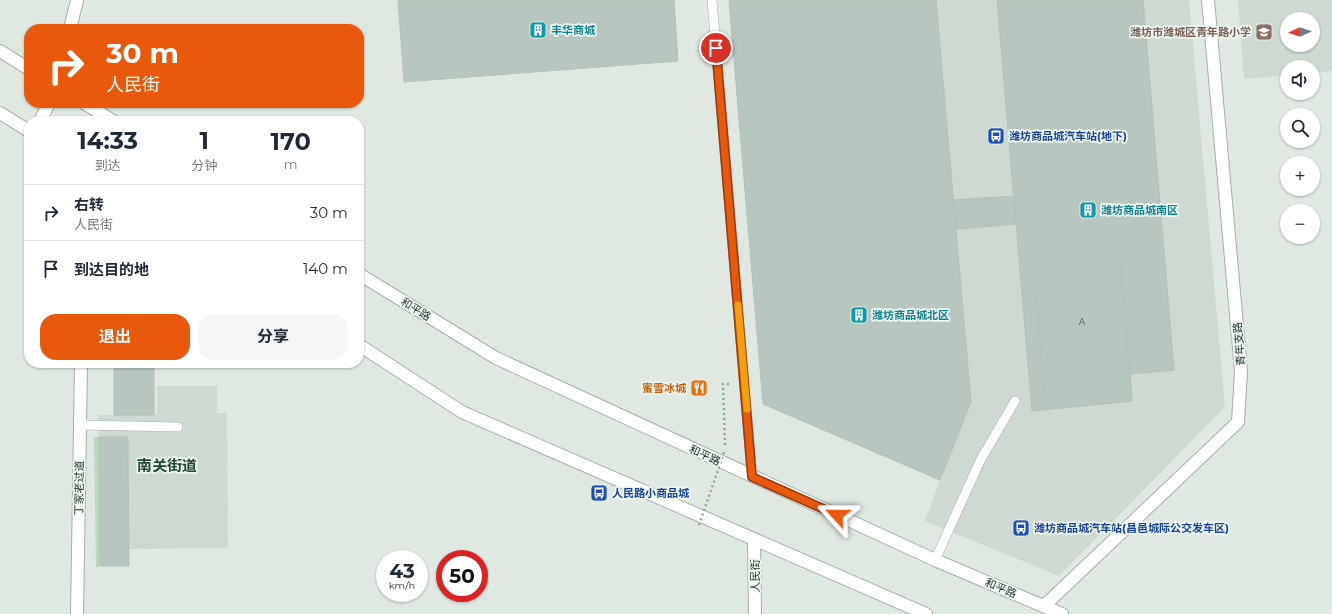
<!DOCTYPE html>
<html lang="zh">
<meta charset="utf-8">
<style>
body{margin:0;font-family:Montserrat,"Noto Sans SC",sans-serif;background:#f6f6f7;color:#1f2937;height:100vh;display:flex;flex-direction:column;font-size:15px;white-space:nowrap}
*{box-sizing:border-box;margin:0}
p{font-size:13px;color:#747a83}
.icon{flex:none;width:22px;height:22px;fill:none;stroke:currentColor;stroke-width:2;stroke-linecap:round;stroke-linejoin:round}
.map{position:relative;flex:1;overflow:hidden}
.panel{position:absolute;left:24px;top:116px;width:340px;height:252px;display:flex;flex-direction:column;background:#fff;border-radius:16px;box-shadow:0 1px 3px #0004}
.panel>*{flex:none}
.top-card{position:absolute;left:24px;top:24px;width:340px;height:84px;border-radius:16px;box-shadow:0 1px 3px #0004;background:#ea580c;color:#fff;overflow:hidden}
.needle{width:26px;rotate:266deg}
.controls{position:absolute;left:1280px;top:12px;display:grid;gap:8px}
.controls a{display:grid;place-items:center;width:40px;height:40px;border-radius:50%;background:#fff;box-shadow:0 1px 3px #0004;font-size:20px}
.speed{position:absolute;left:376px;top:550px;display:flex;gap:8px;font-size:20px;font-weight:700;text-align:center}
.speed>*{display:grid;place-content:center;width:52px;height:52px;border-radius:50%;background:#fff;box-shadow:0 1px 3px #0004;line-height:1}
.speed small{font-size:10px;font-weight:400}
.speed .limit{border:6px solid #d22;background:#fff;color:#111}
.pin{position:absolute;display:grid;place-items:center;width:34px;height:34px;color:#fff;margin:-17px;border:2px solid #fff;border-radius:50%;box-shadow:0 1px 4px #0007}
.me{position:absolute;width:44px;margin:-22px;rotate:294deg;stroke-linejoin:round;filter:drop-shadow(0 0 3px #0008)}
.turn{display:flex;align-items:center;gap:14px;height:84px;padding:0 16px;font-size:18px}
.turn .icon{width:52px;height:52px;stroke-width:2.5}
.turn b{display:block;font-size:28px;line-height:34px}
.eta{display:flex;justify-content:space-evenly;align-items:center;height:68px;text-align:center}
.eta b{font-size:24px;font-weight:700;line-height:28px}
.action{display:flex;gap:8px;margin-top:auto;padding:8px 16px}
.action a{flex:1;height:46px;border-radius:16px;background:#ea580c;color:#fff;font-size:16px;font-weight:700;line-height:46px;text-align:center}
.action a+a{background:#f6f6f7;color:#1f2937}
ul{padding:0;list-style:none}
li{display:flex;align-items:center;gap:12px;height:56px;padding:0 16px;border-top:1px solid #e0e1e3}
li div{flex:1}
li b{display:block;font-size:15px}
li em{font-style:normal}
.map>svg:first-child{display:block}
.built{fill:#cdd9d1;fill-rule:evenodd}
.green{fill:#b8d9ba}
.building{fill:#b7c6be;stroke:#b2c2b8}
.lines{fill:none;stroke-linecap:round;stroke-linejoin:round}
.service-casing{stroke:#a2b0a8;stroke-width:10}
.minor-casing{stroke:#a2b0a8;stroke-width:14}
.tertiary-casing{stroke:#a2b0a8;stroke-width:14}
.secondary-casing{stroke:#9fb4a8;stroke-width:14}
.path{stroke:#81ab95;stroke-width:2.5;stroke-dasharray:2 3;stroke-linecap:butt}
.service{stroke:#fff;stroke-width:9}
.minor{stroke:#fff;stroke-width:12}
.tertiary{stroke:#fff;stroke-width:12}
.secondary{stroke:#fff;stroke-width:12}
.path-bridge{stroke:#81ab95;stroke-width:2.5;stroke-dasharray:2 3;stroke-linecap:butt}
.route-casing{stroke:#983908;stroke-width:10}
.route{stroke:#ea580c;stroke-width:7}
.slow{stroke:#f59e0b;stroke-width:7}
.labels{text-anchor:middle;stroke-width:3.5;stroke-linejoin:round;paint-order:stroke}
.number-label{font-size:9px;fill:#465c51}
.culture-label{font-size:11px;font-weight:bold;fill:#0d838f;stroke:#eff6f1;text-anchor:start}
.education-label{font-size:11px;font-weight:bold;fill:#785e54;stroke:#eff6f1;text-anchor:end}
.transit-label{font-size:11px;font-weight:bold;fill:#164399;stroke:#eff6f1;text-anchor:start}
.street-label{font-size:11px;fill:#21382d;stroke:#eff6f1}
.food-label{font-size:11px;font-weight:bold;fill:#c56008;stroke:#eff6f1;text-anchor:end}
.district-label{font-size:15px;font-weight:bold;fill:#1f4835;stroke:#eff6f1}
</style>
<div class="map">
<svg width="1332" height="614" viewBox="0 0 1332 614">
<rect width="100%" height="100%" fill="#dfe9e2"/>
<!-- built -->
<path class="built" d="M729 0H1189L1225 407 1059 576 925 521 940 480 763 404Z
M1238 0H1332V71L1313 73V67H1287V75L1244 79ZM1287 19H1313V45H1287Z
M157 386H217V413H227L228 548 129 549V566H100L98 415 157 414Z"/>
<!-- green -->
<path class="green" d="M94 437H99L100 566 96 568Z"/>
<!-- building -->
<path class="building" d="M398 0H674L678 61 404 82Z
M729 0H936L971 402 940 480 763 404Z
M997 0H1143L1174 370 1130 374 1132 401 1032 411Z
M1014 196 1016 224 956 229 953 200Z
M1120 261 1132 401 1046 409 1034 269Z
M114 363H154V415H114Z
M99 437H128L129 566H100Z"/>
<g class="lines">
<!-- service casing -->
<g class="service-casing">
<path id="service" d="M712 0 752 477
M80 425 178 427
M935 560 981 459 1015 401"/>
</g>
<!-- minor casing -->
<g class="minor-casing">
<path id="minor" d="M1044 606 1238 422 1241 371 1208 0"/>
</g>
<!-- tertiary casing -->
<g class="tertiary-casing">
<path id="tertiary" d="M70 29 77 0
M40 121 49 103
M754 539 755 614
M77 614 81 363"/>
</g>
<!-- secondary casing -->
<g class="secondary-casing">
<path id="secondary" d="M0 51 29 69
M84 103 113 121
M0 113 29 131
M359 274 496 358 935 560 1062 614
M359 345 462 412 926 614"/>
</g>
<!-- path -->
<path class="path" d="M725 445 723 384H731"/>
<!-- service -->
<use href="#service" class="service"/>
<!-- minor -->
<use href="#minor" class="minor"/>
<!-- tertiary -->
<use href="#tertiary" class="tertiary"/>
<!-- secondary -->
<use href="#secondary" class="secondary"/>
<!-- path-bridge -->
<path class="path-bridge" d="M699 525 725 450"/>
</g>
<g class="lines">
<!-- route casing -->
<g class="route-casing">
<path id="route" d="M716 48 752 477 837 515"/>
</g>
<!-- route -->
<use href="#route" class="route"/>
<!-- slow -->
<path class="slow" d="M738 305 747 409"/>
</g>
<!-- icons -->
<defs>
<g id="building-square" transform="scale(0.9)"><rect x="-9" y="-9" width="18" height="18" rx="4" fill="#0f9aa8" stroke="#eff6f1"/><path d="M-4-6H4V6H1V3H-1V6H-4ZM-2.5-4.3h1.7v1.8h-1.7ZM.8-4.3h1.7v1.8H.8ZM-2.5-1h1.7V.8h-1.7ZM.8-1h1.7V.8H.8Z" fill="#fff"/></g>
<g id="school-square" transform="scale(0.9)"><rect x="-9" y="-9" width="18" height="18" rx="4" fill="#8d6e63" stroke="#eff6f1"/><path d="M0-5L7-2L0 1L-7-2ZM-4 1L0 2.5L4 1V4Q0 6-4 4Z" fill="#fff"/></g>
<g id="bus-square" transform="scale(0.9)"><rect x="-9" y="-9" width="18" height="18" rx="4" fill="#1a4fb4" stroke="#eff6f1"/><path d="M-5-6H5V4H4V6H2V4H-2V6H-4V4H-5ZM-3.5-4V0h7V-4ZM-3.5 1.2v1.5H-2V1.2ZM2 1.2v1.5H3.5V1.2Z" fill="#fff"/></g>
<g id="restaurant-square" transform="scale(0.9)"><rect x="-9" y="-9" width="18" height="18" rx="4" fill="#e8710a" stroke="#eff6f1"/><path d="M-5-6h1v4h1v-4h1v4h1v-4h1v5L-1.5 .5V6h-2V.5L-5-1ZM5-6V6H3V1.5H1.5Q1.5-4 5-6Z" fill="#fff"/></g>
</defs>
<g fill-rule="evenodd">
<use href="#building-square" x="538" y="30"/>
<use href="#school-square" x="1264" y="32"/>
<use href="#bus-square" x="996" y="136"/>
<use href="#building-square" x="1088" y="210"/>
<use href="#building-square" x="859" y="315"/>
<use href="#restaurant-square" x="699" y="388"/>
<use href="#bus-square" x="599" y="493"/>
<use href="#bus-square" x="1021" y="528"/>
</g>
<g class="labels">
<!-- number labels -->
<g class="number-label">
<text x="1082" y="325">A</text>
</g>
<!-- culture labels -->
<g class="culture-label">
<text x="551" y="34">丰华商城</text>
<text x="1101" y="214">潍坊商品城南区</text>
<text x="872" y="319">潍坊商品城北区</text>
</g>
<!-- education labels -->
<g class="education-label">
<text x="1251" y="36">潍坊市潍城区青年路小学</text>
</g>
<!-- transit labels -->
<g class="transit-label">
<text x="1009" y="140">潍坊商品城汽车站(地下)</text>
<text x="612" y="497">人民路小商品城</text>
<text x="1034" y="532">潍坊商品城汽车站(昌邑城际公交发车区)</text>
</g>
<!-- street labels -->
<g class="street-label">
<text transform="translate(416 309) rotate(32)" y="4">和平路</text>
<text transform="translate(1239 344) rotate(-95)" y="4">青年支路</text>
<text transform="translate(705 455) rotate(25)" y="4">和平路</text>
<text transform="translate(79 488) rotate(-89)" y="4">丁家老过道</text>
<text transform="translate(755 576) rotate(-90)" y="4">人民街</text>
<text transform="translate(1001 588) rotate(23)" y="4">和平路</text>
</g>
<!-- food labels -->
<g class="food-label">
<text x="686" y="392">蜜雪冰城</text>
</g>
<!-- district labels -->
<g class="district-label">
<text x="167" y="471">南关街道</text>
</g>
</g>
</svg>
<div class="controls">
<a><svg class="needle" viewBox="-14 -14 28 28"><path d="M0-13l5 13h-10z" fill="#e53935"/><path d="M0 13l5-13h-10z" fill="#747a83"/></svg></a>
<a><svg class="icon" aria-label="sound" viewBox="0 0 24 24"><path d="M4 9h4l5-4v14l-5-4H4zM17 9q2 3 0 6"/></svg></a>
<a><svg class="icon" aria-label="search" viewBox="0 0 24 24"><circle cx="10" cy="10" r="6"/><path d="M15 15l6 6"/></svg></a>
<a>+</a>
<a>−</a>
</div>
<div class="speed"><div>43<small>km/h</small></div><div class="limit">50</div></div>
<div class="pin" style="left:716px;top:48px;background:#d93025"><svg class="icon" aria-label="arrive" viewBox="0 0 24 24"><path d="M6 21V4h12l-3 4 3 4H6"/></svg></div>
<svg class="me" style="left:837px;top:515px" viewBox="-20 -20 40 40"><path d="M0-17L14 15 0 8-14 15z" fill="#ea580c" stroke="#fff" stroke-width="4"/></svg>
<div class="top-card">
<div class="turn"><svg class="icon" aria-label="right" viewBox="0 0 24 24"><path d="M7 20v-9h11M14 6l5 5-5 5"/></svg><div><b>30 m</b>人民街</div></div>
</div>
<section class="panel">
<div class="eta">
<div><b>14:33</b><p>到达</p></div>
<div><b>1</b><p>分钟</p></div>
<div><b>170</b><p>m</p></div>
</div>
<ul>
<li><svg class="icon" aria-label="right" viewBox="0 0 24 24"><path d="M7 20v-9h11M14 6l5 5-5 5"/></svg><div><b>右转</b><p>人民街</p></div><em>30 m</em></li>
<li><svg class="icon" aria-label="arrive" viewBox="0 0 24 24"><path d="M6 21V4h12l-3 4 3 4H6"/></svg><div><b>到达目的地</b></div><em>140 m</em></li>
</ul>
<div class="action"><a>退出</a><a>分享</a></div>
</section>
</div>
